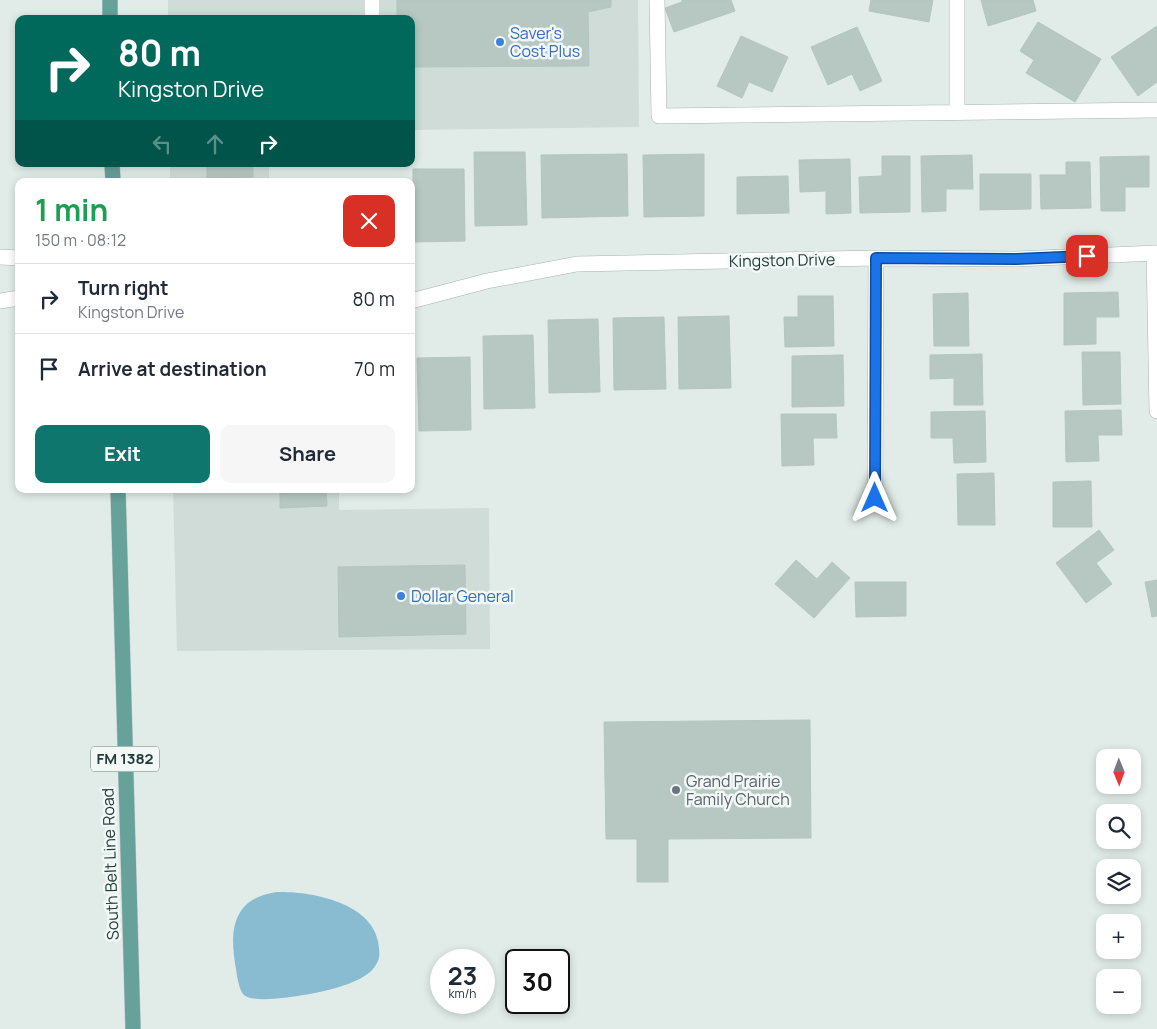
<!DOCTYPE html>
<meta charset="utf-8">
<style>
body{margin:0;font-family:Manrope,sans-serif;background:#f6f6f7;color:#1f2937;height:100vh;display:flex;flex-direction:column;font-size:19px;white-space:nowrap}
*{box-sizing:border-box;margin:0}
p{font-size:16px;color:#747a83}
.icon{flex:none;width:28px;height:28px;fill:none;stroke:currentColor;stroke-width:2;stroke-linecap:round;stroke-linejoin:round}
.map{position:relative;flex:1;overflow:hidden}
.details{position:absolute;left:15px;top:178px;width:400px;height:315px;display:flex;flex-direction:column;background:#fff;border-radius:10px;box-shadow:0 2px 8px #0003}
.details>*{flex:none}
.top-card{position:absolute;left:15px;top:15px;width:400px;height:152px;border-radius:10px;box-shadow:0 2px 8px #0003;background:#00695c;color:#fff;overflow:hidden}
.needle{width:32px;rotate:179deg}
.fabs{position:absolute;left:1096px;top:749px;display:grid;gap:10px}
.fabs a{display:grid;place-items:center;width:45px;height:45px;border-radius:10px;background:#fff;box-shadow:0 2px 8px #0003;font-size:25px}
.speed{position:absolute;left:430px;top:949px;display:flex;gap:10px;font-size:25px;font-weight:700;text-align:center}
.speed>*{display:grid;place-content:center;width:65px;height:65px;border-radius:50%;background:#fff;box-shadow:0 2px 8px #0003;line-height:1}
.speed small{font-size:12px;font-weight:400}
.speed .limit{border:2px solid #111;border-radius:8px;background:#fff;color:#111}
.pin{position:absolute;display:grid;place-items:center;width:42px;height:42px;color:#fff;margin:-21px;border-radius:10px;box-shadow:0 2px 8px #0006}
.me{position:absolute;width:55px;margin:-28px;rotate:0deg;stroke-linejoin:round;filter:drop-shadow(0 0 4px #0008)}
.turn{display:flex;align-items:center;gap:18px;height:105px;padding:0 20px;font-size:22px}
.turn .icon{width:65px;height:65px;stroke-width:2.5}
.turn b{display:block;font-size:35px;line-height:42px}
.lanes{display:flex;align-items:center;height:48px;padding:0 20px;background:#0003;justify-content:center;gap:25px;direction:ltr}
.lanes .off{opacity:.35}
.round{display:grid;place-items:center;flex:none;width:52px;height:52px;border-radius:10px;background:#f6f6f7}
.head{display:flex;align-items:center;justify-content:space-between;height:85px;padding:0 20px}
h1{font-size:30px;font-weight:700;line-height:38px;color:#1e9e55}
.cta{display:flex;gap:10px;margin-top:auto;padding:10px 20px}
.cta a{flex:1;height:58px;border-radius:10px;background:#0f766e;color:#fff;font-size:20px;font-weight:700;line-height:58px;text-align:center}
.cta a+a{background:#f6f6f7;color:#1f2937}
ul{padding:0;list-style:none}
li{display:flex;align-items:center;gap:15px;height:70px;padding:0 20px;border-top:1px solid #e0e1e3}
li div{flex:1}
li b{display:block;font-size:19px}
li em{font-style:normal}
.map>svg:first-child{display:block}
.built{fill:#d0dcd8}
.water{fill:#89bcd1}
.building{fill:#b7c7c2;stroke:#b4c6c1}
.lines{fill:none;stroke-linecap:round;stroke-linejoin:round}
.minor-casing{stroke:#a4b4b1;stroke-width:16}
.major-casing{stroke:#c1c9c8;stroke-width:16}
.minor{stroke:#fff;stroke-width:15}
.major{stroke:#66a19a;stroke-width:15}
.route-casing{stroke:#114b97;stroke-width:12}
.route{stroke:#1a73e8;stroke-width:9}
.shop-dot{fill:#3f7fe0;stroke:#f2f8f6;stroke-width:2}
.worship-dot{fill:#6b7280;stroke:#f2f8f6;stroke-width:2}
.labels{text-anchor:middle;stroke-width:5;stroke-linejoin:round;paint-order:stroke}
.shield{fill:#f2f8f6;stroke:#607572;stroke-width:1}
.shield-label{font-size:15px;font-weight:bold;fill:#223d39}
.shop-label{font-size:16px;fill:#366cbe;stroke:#f2f8f6;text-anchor:start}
.street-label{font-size:16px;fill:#223d39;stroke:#f2f8f6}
.worship-label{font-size:16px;fill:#5b616d;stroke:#f2f8f6;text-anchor:start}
</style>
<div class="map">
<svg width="1157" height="1029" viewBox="0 0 1157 1029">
<rect width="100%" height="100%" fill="#e1ece9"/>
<!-- built -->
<path class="built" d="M168 0H638L639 127 411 130V19H168Z
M170 164H269V181H170Z
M173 489H339V510L489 508 490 649 177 651Z"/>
<!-- water -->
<path class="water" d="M277 892C310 891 370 902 378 941 379 949 381 956 377 963 371 976 352 983 339 987 324 992 253 1007 243 994 239 989 237 976 236 969 229 931 232 898 277 892Z"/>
<!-- building -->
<path class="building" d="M397 0H611V7L588 12 589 66 411 67V19H397Z
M682 0H731L735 11 674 32 665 8 682 2Z
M871 0H933L929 22 869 11Z
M981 0H1033L1036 11 988 26Z
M1038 22 1101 59 1075 102 1026 73 1034 60 1020 51Z
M1157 26V82L1138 96 1111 57Z
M857 27 882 81 860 91 852 74 828 85 811 47Z
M741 36 788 57 772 92 749 82 742 98 717 86Z
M474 152H525L527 225 475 226Z
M627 154 628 216 542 218 541 155Z
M704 154V216L644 217 643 155Z
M972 155 973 189H946V211L922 212 921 156Z
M882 156H910V212L860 213 859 177 882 176Z
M1149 156V187H1125V211H1101L1100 157Z
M850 159 851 213 826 214V191L800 192 799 160Z
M1066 162H1090L1091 208 1041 209 1040 175H1066Z
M207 164H253V177L207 178Z
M413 169H464L465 241 413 242Z
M980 174H1031V209L980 210Z
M788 176 789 213 737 214V177Z
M1118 292 1119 317H1096V344L1064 345V293Z
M968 293 969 346H934L933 294Z
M798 296H833L834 346 785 347 784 317H798Z
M729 316 731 388 679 389 678 317Z
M664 317 666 389 614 390 613 318Z
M598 319 600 392 549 393 548 320Z
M533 335 535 408 484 409 483 336Z
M1082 352H1120L1121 404 1083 405Z
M982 354 983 405H954V378L930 379V355Z
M843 355 844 406 792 407V356Z
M470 357 471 430 419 431 417 358Z
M1121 410 1122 435H1098L1099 461 1066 462 1065 411Z
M985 411 986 462 954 463 953 438H931V412Z
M781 414H836L837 438H813L814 465 782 466Z
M994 473 995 525H958L957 474Z
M1091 481 1092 527H1053V482Z
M280 489H326L327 506 280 508Z
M1099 530 1114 550 1096 563 1112 584 1086 603 1056 563Z
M796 560 817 579 832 562 850 578 814 618 775 584Z
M465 565 466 634 339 637 338 567Z
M1157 580V616L1152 617 1145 582Z
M855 582H906V616L856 617Z
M810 720 811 838 668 839V882H637V839H606L604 722Z"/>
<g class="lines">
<!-- minor casing -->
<g class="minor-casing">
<path id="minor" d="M372 0V19
M657 0 659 116 1157 110
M957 0V112
M1154 253 1157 411
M0 257 19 258
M0 301 19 298
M411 301 487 281 577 264 876 258 1016 259 1157 253
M875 498 876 258"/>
</g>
<!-- major casing -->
<g class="major-casing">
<path id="major" d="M110 0V19
M112 164 113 181
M118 489 133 1029"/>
</g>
<!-- minor -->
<use href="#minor" class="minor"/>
<!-- major -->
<use href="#major" class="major"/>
</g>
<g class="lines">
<!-- route casing -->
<g class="route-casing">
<path id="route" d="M875 498 876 258 1016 259 1087 256"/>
</g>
<!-- route -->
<use href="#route" class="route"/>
</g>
<!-- markers -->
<g class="shop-dot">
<circle cx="500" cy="42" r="5"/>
<circle cx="401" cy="596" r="5"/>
</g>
<circle class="worship-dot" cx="676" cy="790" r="5"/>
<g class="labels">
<!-- shield labels -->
<rect class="shield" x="91" y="746.5" width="68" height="25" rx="4"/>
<g class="shield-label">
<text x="125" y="764">FM 1382</text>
</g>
<!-- shop labels -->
<g class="shop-label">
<text x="510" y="39">Saver's<tspan x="510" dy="18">Cost Plus</tspan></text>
<text x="411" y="602">Dollar General</text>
</g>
<!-- street labels -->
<g class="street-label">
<text transform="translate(782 260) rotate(-1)" y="6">Kingston Drive</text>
<text transform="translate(110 864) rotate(-92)" y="6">South Belt Line Road</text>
</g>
<!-- worship labels -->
<g class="worship-label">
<text x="686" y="787">Grand Prairie<tspan x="686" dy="18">Family Church</tspan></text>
</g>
</g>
</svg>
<div class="fabs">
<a><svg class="needle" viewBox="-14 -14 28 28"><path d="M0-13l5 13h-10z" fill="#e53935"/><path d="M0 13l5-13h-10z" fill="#747a83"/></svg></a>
<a><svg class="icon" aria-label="search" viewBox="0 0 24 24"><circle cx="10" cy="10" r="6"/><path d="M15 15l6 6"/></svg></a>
<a><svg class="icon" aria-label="layers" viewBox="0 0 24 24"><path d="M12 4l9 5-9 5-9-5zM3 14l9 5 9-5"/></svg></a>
<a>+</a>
<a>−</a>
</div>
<div class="speed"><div>23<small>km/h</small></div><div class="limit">30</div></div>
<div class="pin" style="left:1087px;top:256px;background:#d93025"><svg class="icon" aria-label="arrive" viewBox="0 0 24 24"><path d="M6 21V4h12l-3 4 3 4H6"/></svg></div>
<svg class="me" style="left:875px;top:498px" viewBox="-20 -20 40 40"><path d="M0-17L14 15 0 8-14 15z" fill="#1a73e8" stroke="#fff" stroke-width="4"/></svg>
<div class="top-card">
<div class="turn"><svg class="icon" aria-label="right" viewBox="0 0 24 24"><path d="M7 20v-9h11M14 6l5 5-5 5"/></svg><div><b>80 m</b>Kingston Drive</div></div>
<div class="lanes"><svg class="icon off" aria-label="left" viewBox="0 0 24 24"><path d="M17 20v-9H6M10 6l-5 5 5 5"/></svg><svg class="icon off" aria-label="ahead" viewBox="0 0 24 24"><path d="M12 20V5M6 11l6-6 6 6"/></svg><svg class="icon" aria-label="right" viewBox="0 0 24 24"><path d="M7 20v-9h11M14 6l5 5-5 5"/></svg></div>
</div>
<section class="details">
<div class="head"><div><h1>1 min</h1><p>150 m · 08:12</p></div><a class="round" style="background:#d93025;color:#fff"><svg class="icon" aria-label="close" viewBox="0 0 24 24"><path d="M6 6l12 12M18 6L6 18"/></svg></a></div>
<ul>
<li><svg class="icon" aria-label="right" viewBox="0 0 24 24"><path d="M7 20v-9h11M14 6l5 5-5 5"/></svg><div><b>Turn right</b><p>Kingston Drive</p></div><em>80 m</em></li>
<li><svg class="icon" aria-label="arrive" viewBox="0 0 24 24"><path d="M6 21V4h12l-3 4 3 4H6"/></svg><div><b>Arrive at destination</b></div><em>70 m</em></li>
</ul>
<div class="cta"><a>Exit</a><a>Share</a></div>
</section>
</div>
